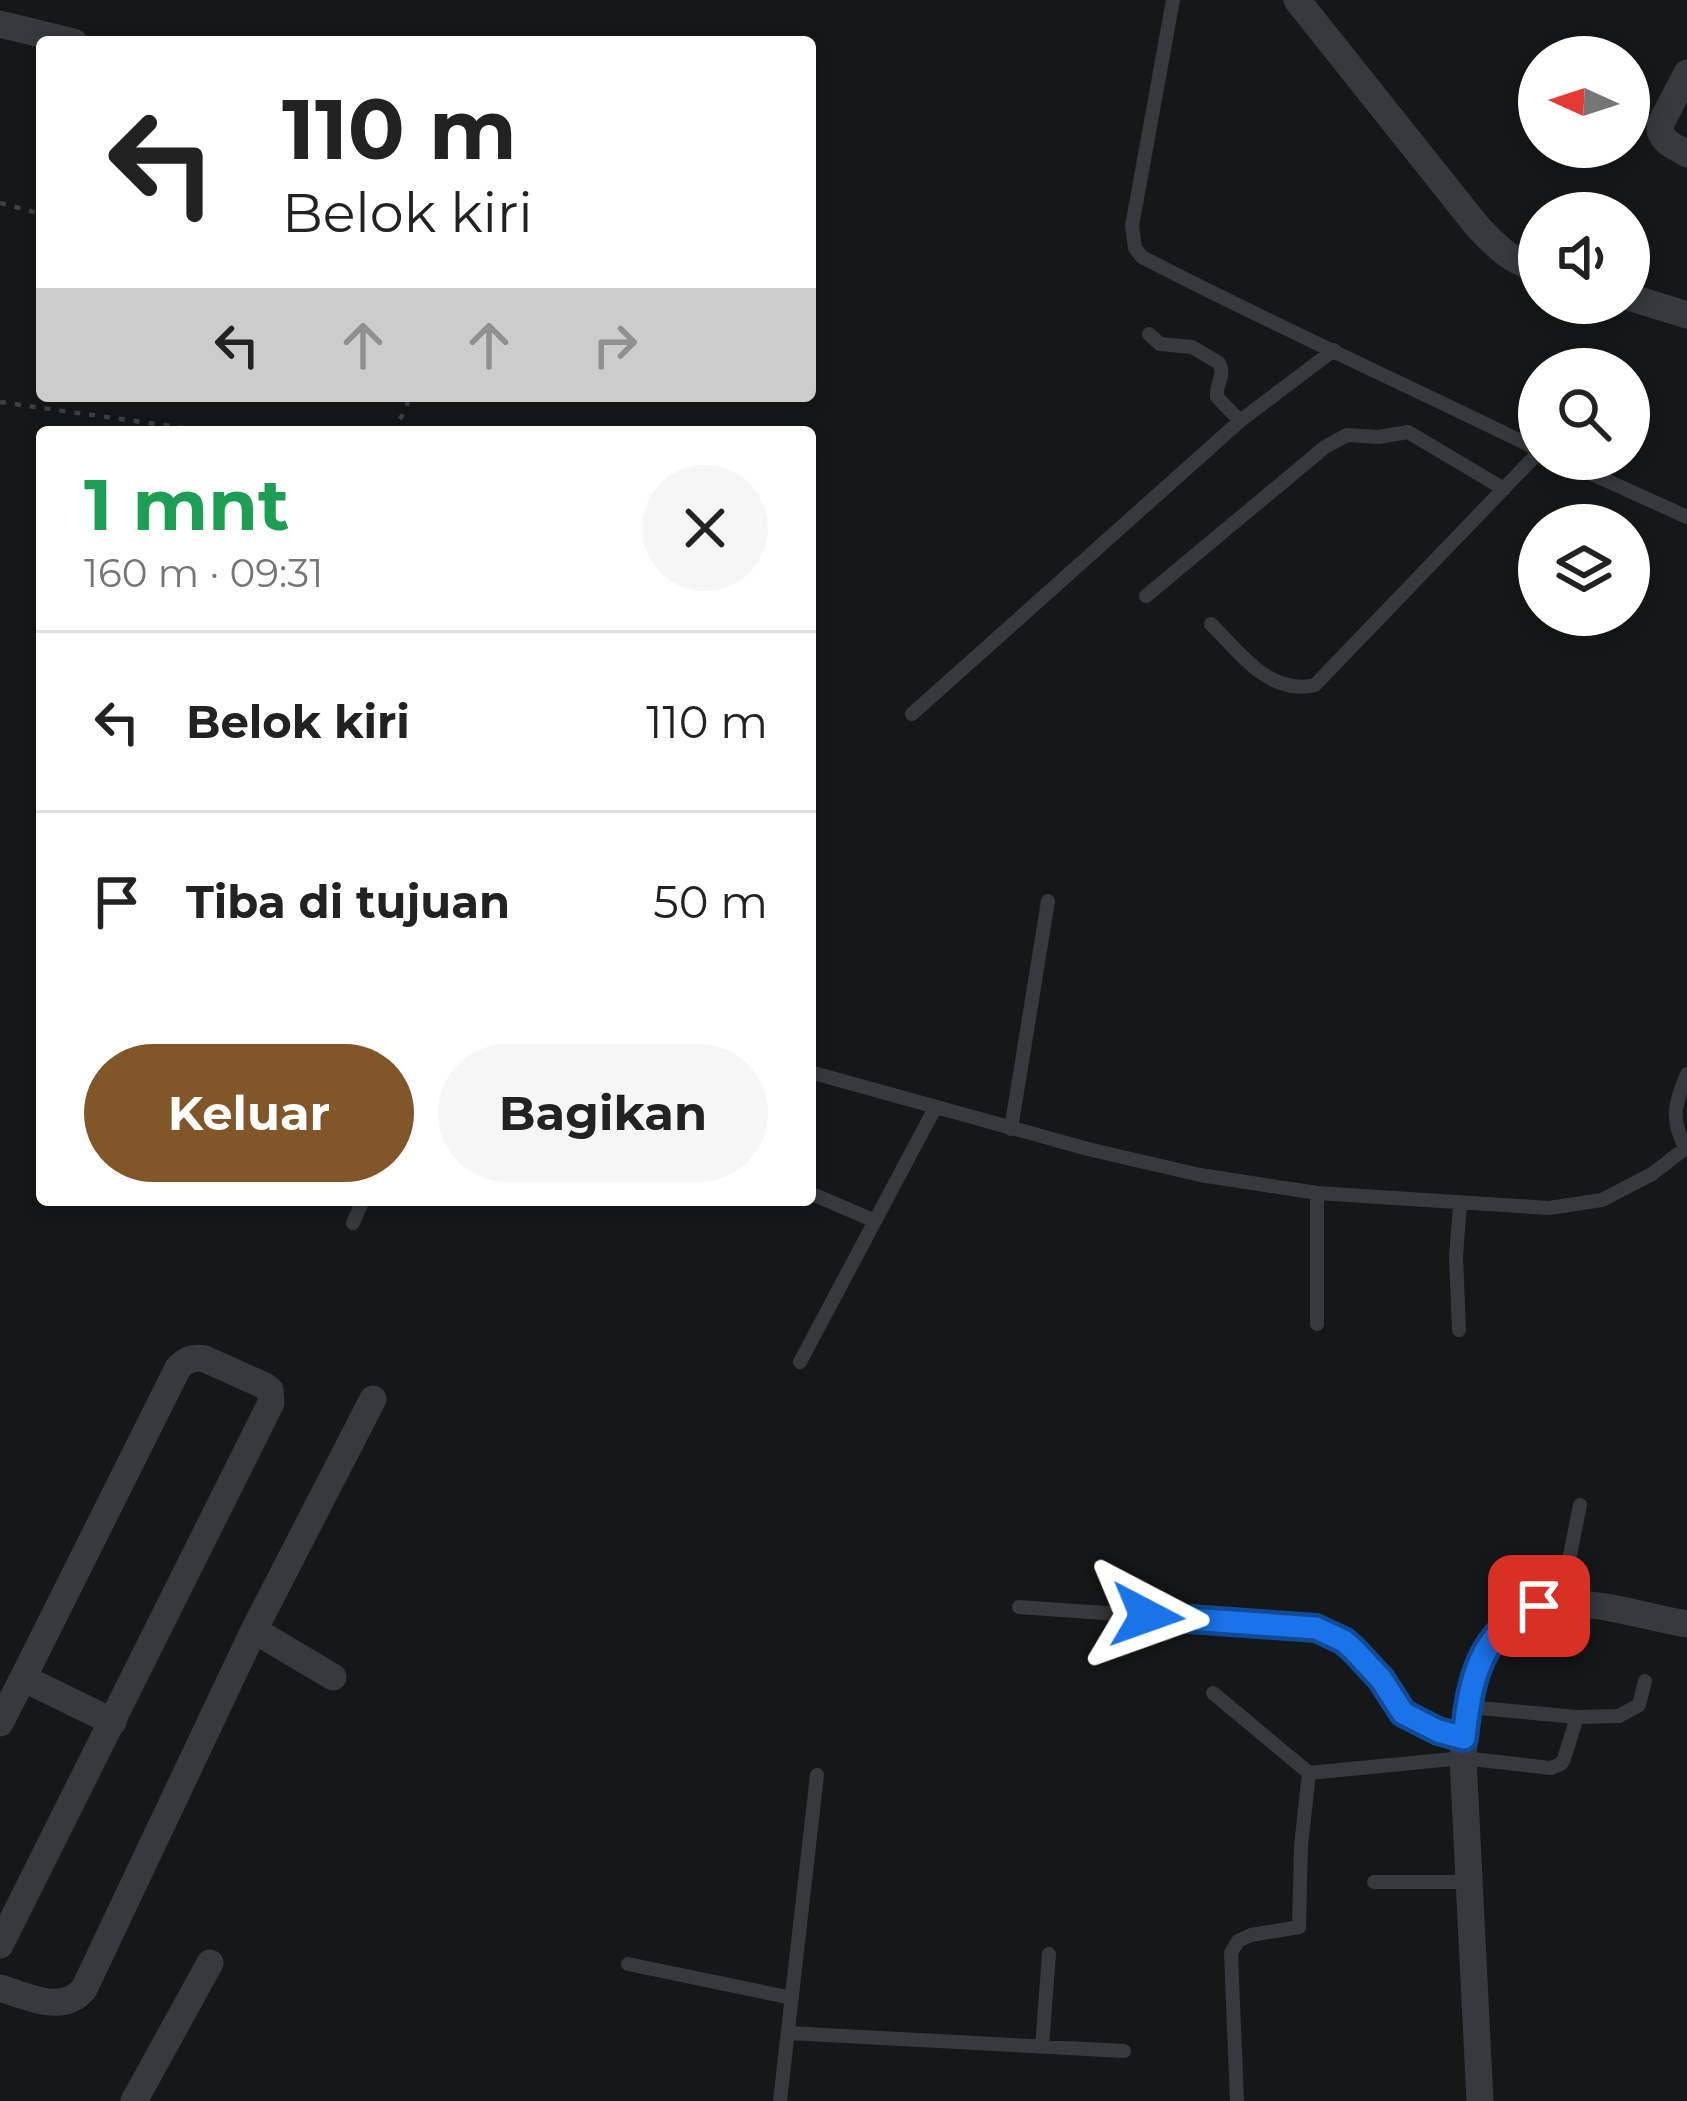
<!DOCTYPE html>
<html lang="id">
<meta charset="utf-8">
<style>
body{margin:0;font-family:Montserrat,sans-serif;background:#f6f6f6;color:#222;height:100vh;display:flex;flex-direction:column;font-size:45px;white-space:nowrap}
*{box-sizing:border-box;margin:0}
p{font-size:39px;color:#767676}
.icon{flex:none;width:66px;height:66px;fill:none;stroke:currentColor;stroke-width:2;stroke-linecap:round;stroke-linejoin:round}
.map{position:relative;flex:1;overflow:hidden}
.details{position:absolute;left:36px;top:426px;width:780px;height:780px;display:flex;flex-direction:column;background:#fff;border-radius:12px;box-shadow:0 6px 18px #0003}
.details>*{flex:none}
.top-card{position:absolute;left:36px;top:36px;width:780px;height:366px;border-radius:12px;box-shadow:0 6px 18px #0003;background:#fff;color:#222;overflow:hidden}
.needle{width:78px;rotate:273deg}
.controls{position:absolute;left:1518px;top:36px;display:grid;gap:24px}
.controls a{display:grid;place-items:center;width:132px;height:132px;border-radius:50%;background:#fff;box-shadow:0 6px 18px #0003;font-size:60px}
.pin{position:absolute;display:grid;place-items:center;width:102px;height:102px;color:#fff;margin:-51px;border-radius:24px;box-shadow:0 6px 18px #0006}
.me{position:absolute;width:132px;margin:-66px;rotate:94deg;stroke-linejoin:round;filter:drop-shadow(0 0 9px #0008)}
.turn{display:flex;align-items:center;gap:42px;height:252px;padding:0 48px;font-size:54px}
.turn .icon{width:156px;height:156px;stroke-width:2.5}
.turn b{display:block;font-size:84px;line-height:102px}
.lanes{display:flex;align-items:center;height:114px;padding:0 48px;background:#0003;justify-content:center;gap:60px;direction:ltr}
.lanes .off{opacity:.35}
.round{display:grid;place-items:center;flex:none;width:126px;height:126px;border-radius:63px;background:#f6f6f6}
.overview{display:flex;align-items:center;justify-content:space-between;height:204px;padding:0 48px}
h1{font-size:72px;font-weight:700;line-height:90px;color:#1e9e55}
.primary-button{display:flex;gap:24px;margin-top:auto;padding:24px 48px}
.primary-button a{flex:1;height:138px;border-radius:72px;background:#815729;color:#fff;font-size:48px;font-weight:700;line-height:138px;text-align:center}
.primary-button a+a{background:#f6f6f6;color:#222}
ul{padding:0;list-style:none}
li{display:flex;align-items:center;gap:36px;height:180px;padding:0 48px;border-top:3px solid #e0e0e0}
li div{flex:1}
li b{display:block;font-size:45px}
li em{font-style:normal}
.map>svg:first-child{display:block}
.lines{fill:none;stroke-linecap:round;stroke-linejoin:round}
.path{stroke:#3d4045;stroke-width:4.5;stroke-dasharray:6 9;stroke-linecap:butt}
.lane{stroke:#37393e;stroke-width:14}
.street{stroke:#37393e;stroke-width:27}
.route-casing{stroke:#114b97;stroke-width:30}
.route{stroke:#1a73e8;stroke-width:21}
</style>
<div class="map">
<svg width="1687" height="2101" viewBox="0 0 1687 2101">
<rect width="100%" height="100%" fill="#161718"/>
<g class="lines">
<!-- path -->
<path class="path" d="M0 203 42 214
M0 402 213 432
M392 432 406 409 409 396"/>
<!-- lane -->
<path class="lane" d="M1173 0 1132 226 1135 248 1142 257C1273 325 1407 385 1539 450
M1149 334 1160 344 1192 347 1219 363C1226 376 1215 384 1217 397L1240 421
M1559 459 1687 517
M1146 596 1325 447 1347 435 1379 437 1408 432 1504 489
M1211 624C1240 653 1270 696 1315 685L1539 452
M912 714 1240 421 1334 350
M810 1072 1088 1149 1200 1175 1317 1193 1549 1208 1602 1200 1652 1174 1687 1147
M1011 1129 1048 901
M1685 1148C1670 1116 1675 1105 1687 1074
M810 1193 875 1221
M1317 1193V1324
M353 1223 363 1200
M1459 1330 1456 1256 1460 1204
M800 1362 935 1108
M1555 1605 1570 1555 1580 1505
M1019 1607 1316 1628C1343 1641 1364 1656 1382 1681 1389 1691 1394 1704 1403 1713 1417 1727 1445 1733 1464 1738
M1213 1693 1309 1773 1463 1758 1551 1768 1561 1764 1564 1759 1577 1717
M1468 1707 1577 1717 1619 1716 1639 1705 1645 1681
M1374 1882H1470
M628 1964 792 1998
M788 2033 1124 2051
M1042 2047 1049 1954
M780 2101 817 1775
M1237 2101 1231 1953 1238 1941 1251 1935 1299 1927 1301 1846 1309 1773"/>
<!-- street -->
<path class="street" d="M1297 0 1477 226C1497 247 1511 262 1539 269
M0 24 74 42
M1687 73 1660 125C1659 142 1675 146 1687 154
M1629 297 1687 315
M254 1630 373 1399
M0 1723 23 1678 113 1722
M0 1945 271 1403 270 1390 265 1386 205 1359C193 1357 187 1359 178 1368L23 1678
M0 1988C27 1996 62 2015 84 1989L254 1630 333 1677
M134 2101 210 1963
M1480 2101 1463 1758C1467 1683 1482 1601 1575 1604 1612 1605 1651 1618 1687 1624"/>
</g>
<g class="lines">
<!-- route casing -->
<g class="route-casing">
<path id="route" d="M1147 1616 1316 1628 1344 1641 1354 1650 1381 1679 1403 1713 1438 1731 1464 1738C1470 1680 1480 1629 1539 1606"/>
</g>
<!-- route -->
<use href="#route" class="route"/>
</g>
</svg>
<div class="controls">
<a><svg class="needle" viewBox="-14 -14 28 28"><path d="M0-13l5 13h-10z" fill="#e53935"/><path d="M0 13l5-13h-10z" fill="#767676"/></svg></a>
<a><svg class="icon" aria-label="sound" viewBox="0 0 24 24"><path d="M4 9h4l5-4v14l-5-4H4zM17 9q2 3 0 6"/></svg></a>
<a><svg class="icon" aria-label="search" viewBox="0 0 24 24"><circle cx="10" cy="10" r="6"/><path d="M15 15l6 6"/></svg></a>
<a><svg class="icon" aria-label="layers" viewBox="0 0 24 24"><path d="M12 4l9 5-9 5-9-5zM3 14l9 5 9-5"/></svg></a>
</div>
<div class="pin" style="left:1539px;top:1606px;background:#d93025"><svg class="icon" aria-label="arrive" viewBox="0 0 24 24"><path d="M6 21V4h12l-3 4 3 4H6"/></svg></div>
<svg class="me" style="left:1147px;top:1616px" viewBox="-20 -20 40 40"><path d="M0-17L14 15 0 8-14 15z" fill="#1a73e8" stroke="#fff" stroke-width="4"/></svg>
<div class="top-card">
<div class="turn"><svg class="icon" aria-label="left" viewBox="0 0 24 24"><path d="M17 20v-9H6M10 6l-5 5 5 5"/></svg><div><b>110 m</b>Belok kiri</div></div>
<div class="lanes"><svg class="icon" aria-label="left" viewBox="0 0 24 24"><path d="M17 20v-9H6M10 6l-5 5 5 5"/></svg><svg class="icon off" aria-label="ahead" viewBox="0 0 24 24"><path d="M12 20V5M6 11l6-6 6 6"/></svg><svg class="icon off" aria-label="ahead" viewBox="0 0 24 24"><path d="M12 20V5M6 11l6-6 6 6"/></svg><svg class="icon off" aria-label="right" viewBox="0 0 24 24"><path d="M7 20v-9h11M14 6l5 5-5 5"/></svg></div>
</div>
<section class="details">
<div class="overview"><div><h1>1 mnt</h1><p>160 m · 09:31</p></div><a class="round"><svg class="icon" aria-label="close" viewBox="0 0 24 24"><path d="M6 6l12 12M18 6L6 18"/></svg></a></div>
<ul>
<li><svg class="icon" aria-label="left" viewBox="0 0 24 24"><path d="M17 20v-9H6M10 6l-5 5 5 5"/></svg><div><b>Belok kiri</b></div><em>110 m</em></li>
<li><svg class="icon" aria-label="arrive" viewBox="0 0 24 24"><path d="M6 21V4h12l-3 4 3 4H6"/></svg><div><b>Tiba di tujuan</b></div><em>50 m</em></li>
</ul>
<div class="primary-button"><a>Keluar</a><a>Bagikan</a></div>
</section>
</div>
